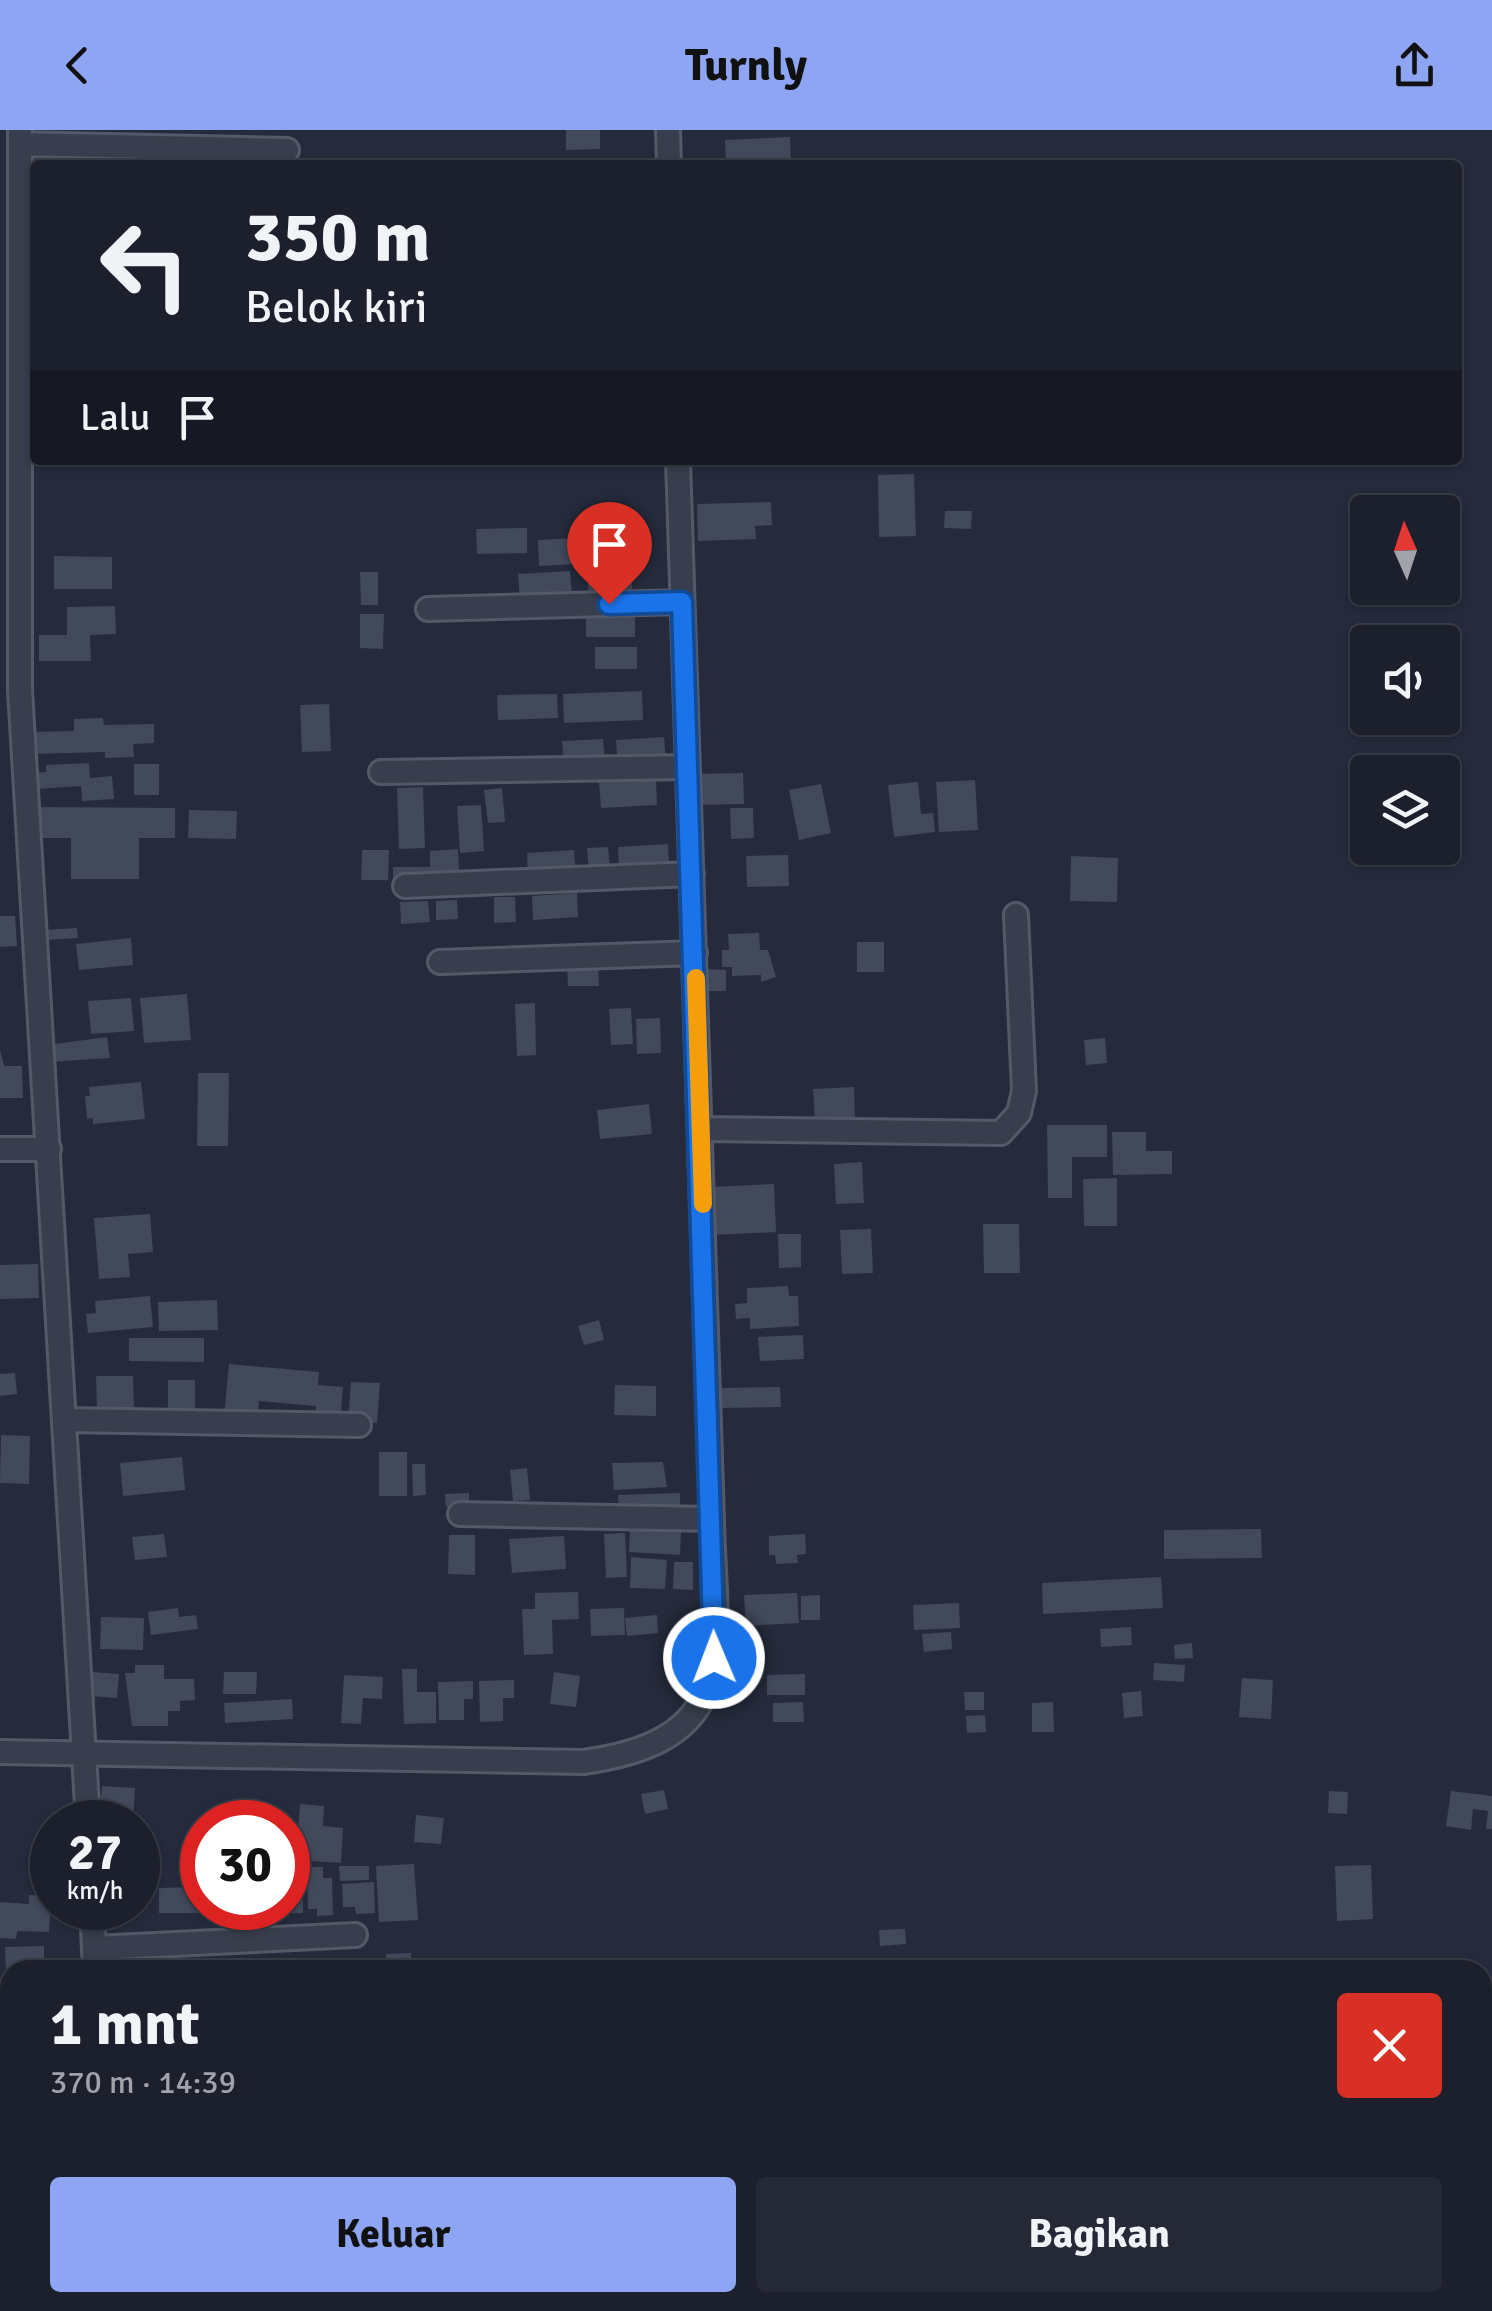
<!DOCTYPE html>
<html lang="id">
<meta charset="utf-8">
<style>
body{margin:0;font-family:Signika,sans-serif;background:#252835;color:#f1f3f6;height:100vh;display:flex;flex-direction:column;font-size:38px;white-space:nowrap}
*{box-sizing:border-box;margin:0}
p{font-size:32px;color:#a0a3aa}
.icon{flex:none;width:55px;height:55px;fill:none;stroke:currentColor;stroke-width:2;stroke-linecap:round;stroke-linejoin:round}
.map{position:relative;flex:1;overflow:hidden}
.details{position:absolute;left:0px;top:1830px;width:1492px;height:352px;display:flex;flex-direction:column;background:#1c202d;border-radius:30px 30px 0 0;box-shadow:0 2px 8px #0004,0 0 0 2px #3a3e49}
.details>*{flex:none}
.banner{position:absolute;left:30px;top:30px;width:1432px;height:305px;border-radius:10px;box-shadow:0 2px 8px #0004,0 0 0 2px #3a3e49;background:#1c202d;color:#f1f3f6;overflow:hidden}
.needle{width:65px;rotate:357deg}
.controls{position:absolute;left:1350px;top:365px;display:grid;gap:20px}
.controls a{display:grid;place-items:center;width:110px;height:110px;border-radius:10px;background:#1c202d;box-shadow:0 2px 8px #0004,0 0 0 2px #3a3e49;font-size:50px}
.speed{position:absolute;left:30px;top:1670px;display:flex;gap:20px;font-size:50px;font-weight:700;text-align:center}
.speed>*{display:grid;place-content:center;width:130px;height:130px;border-radius:50%;background:#1c202d;box-shadow:0 2px 8px #0004,0 0 0 2px #3a3e49;line-height:1}
.speed small{font-size:25px;font-weight:400}
.speed .limit{border:15px solid #d22;background:#fff;color:#111}
.pin{position:absolute;display:grid;place-items:center;width:85px;height:85px;color:#fff;margin:-102px -42px;border-radius:50% 50% 50% 0;rotate:-45deg;box-shadow:0 0 10px #0007}
.pin .icon{rotate:45deg}
.me{position:absolute;width:110px;margin:-55px;rotate:359deg;stroke-linejoin:round;filter:drop-shadow(0 0 8px #0008)}
.turn{display:flex;align-items:center;gap:35px;height:210px;padding:0 50px;font-size:45px}
.turn .icon{width:130px;height:130px;stroke-width:2.5}
.turn b{display:block;font-size:70px;line-height:85px}
.then{display:flex;align-items:center;height:95px;padding:0 50px;background:#0003;gap:20px;font-size:38px}
.round{display:grid;place-items:center;flex:none;width:105px;height:105px;border-radius:10px;background:#252835}
.overview{display:flex;align-items:center;justify-content:space-between;height:170px;padding:0 50px}
h1{font-size:60px;font-weight:700;line-height:75px}
.primary-button{display:flex;gap:20px;margin-top:auto;padding:20px 50px}
.primary-button a{flex:1;height:115px;border-radius:10px;background:#8ea5f3;color:#111;font-size:40px;font-weight:700;line-height:115px;text-align:center}
.primary-button a+a{background:#252835;color:#f1f3f6}
header{display:flex;justify-content:space-between;align-items:center;height:130px;padding:0 50px;background:#8ea5f3;color:#111;font-size:45px;font-weight:700}
.map>svg:first-child{display:block}
.building{fill:#41495b}
.lines{fill:none;stroke-linecap:round;stroke-linejoin:round}
.minor-casing{stroke:#545968;stroke-width:28}
.minor{stroke:#383e4d;stroke-width:22}
.route-casing{stroke:#114b97;stroke-width:25}
.route{stroke:#1a73e8;stroke-width:18}
.slow{stroke:#f59e0b;stroke-width:18}
</style>
<header><svg class="icon" aria-label="back" viewBox="0 0 24 24"><path d="M15 5l-7 7 7 7"/></svg>Turnly<svg class="icon" aria-label="share" viewBox="0 0 24 24"><path d="M12 15V3M7 8l5-5 5 5M5 13v7h14v-7"/></svg></header>
<div class="map">
<svg width="1492" height="2181" viewBox="0 0 1492 2181">
<rect width="100%" height="100%" fill="#252b3c"/>
<!-- building -->
<path class="building" d="M566 0H600V19L566 20Z
M790 7 791 34 726 35 725 10Z
M914 344 916 406 879 407 878 345Z
M771 372 772 395 755 396 756 409 698 411 697 374Z
M945 381H972L971 399 944 398Z
M527 398V423L477 424 476 399Z
M638 403 637 433 588 435 585 406Z
M577 408 578 434 539 436 538 410Z
M54 426 112 427V459H54Z
M570 441 572 466 520 470 518 444Z
M588 441H632V461H588Z
M360 442H378V475H361Z
M115 476 116 504 90 505 91 531H39V505H67V477Z
M586 481H635V507H586Z
M360 484H384L383 519 360 518Z
M595 517H637V539H595Z
M642 561 643 590 564 593 563 564Z
M557 564 558 588 498 590 497 565Z
M329 574 331 621 302 622 300 575Z
M103 588 104 595 154 594V613L133 614 134 627 105 628V622L31 624 30 602 74 601V589Z
M664 607 666 633 618 638 616 610Z
M603 609 605 632 564 634 562 611Z
M89 633 90 648 112 646 114 669 82 671 81 656 36 659 35 643 46 642V635Z
M134 634H159V665H134Z
M743 643 744 674 695 675 694 644Z
M656 648 657 675 601 678 599 651Z
M975 650 978 700 939 702 936 652Z
M918 652 921 684 933 683 935 702 894 707 888 655Z
M821 654 831 703 799 710 789 660Z
M423 657 425 718 399 719 397 658Z
M502 658 505 692 488 693 484 660Z
M481 675 484 721 460 723 457 676Z
M39 677 175 678V708H139V749H71V708H39Z
M730 678H753L754 708 731 709Z
M189 680 237 681 236 709 188 708Z
M668 714 669 738 619 741 618 717Z
M608 717 610 741 589 742 587 718Z
M458 719 459 743 431 752H393V737H430V721Z
M362 720H389L388 750H361Z
M574 720 576 744 528 747 527 723Z
M788 725 789 756 747 757 746 726Z
M1071 726 1118 728 1117 772 1070 771Z
M577 763 578 787 533 790 532 766Z
M494 767H515L516 792 494 793Z
M457 770 458 789 436 790V771Z
M428 771 430 792 401 794 400 772Z
M0 786H15L17 816 0 817Z
M77 798 78 808 45 810 44 800Z
M759 803 760 820H768L776 847 761 852V845L732 846V837H722V820H729L728 804Z
M131 808 133 835 79 840 76 814Z
M857 812H884V842H857Z
M598 832 599 856H568L567 833Z
M705 839 726 840V861H706Z
M187 864 191 910 144 913 140 868Z
M131 868 134 901 91 904 88 871Z
M535 873 536 925 517 926 515 874Z
M631 878 633 914 611 915 609 879Z
M660 888 661 923 637 924 636 889Z
M107 907 110 928 49 932 47 915Z
M1105 908 1107 933 1086 935 1084 910Z
M0 920 4 936H22L23 968H0Z
M198 943H229L228 1016H197Z
M141 952 145 989 93 994V988L87 989 85 966H90L89 957Z
M854 957 855 990 815 992 813 959Z
M649 974 652 1004 600 1009 597 980Z
M1047 995H1107V1027H1072V1068H1048Z
M1112 1002H1146V1021H1172V1044L1113 1045Z
M862 1032 864 1073 836 1074 834 1034Z
M1117 1048V1096H1084L1083 1049Z
M774 1054 776 1102 711 1105 709 1057Z
M150 1084 153 1122 128 1124 130 1147 99 1149 94 1088Z
M983 1094H1019L1020 1143H984Z
M871 1099 873 1143 842 1144 840 1100Z
M778 1104H801V1137L779 1138Z
M38 1134 39 1168 0 1169V1135Z
M788 1156 789 1166H798L799 1196 750 1199V1188L736 1189 735 1174 747 1173V1158Z
M150 1166 153 1197 88 1203 86 1184 96 1183 95 1171Z
M217 1170 218 1200 159 1201 158 1172Z
M599 1190 604 1210 584 1215 578 1196Z
M803 1205 804 1229 760 1231 758 1207Z
M129 1208H204V1232L129 1231Z
M229 1234 319 1242 318 1255 343 1257 340 1294 314 1292 316 1276 259 1271 257 1290 224 1287Z
M15 1243 17 1264 0 1266V1244Z
M96 1246H133L134 1278 97 1279Z
M168 1250H195V1290L168 1289Z
M351 1252 380 1253 377 1293 348 1291Z
M615 1255 656 1256V1286L614 1285Z
M780 1257 781 1277 722 1278 721 1258Z
M1 1305 30 1306 29 1354 0 1353Z
M379 1322H407V1366H379Z
M182 1327 185 1360 123 1366 120 1333Z
M663 1332 667 1357 614 1360 612 1333Z
M412 1334H425L426 1365 413 1366Z
M527 1338 530 1370 513 1371 510 1340Z
M469 1363V1376L446 1377 445 1364Z
M680 1363V1375L660 1376V1381L619 1382 618 1365Z
M1261 1399 1262 1428 1164 1429V1400Z
M630 1400 681 1402 680 1425 629 1422Z
M625 1403 627 1447 606 1448 604 1404Z
M164 1404 167 1427 135 1430 132 1407Z
M805 1404 806 1424 797 1425 798 1433 776 1434 775 1425H769V1406Z
M449 1405H475V1445L448 1444Z
M564 1406 566 1439 512 1443 509 1409Z
M631 1427 667 1430 665 1459 630 1458Z
M674 1432H693V1460L673 1459Z
M1161 1447 1163 1478 1043 1484 1042 1453Z
M578 1462 579 1489 552 1490 553 1524 524 1525 522 1479H535V1463Z
M797 1463 799 1493 746 1496 744 1465Z
M820 1465V1490H801V1466Z
M959 1473 960 1498 914 1500 913 1475Z
M178 1478 179 1487 196 1485 198 1499 151 1505 148 1482Z
M624 1478 625 1505 591 1506 590 1479Z
M657 1485 658 1503 627 1506 625 1488Z
M101 1487 144 1488 143 1520 100 1519Z
M1131 1497 1132 1515 1101 1517 1100 1499Z
M951 1502 952 1519 924 1522 922 1504Z
M1192 1513 1193 1528 1175 1529 1174 1515Z
M1154 1533 1185 1535 1184 1552 1153 1550Z
M135 1535H164V1549H194L195 1570 180 1571V1581H168V1596H132L125 1543H135Z
M402 1539H417V1562H436V1593L404 1594Z
M92 1542 119 1544 117 1568 90 1566Z
M224 1542H257L256 1564H223Z
M554 1542 580 1546 576 1577 550 1574Z
M805 1544V1565H767V1545Z
M344 1545 383 1547 382 1569 363 1568 361 1594 341 1593Z
M1242 1548 1273 1550 1271 1589 1239 1587Z
M514 1550V1568H503V1591L480 1592 479 1551Z
M473 1551V1569H464V1590H439L438 1552Z
M1141 1561 1143 1586 1124 1588 1122 1563Z
M964 1562H984V1580H965Z
M292 1569 293 1589 225 1593 224 1573Z
M803 1572 804 1592H773V1573Z
M1053 1572 1054 1602H1032V1573Z
M985 1585 986 1602 967 1603 966 1586Z
M102 1656 135 1658 133 1692H99Z
M664 1660 668 1679 645 1684 641 1664Z
M1329 1661 1348 1662 1347 1684 1328 1683Z
M1451 1661 1492 1666V1699H1486L1488 1681 1473 1679 1471 1700 1446 1696Z
M300 1674 324 1676 323 1696 343 1698 341 1733 296 1730Z
M235 1679V1692H209V1680Z
M416 1685 444 1688 441 1714 414 1712Z
M414 1734 418 1790 379 1792 376 1736Z
M1371 1735 1373 1789 1337 1791 1335 1736Z
M339 1736H369V1750L340 1751Z
M288 1737H302L303 1783 277 1784V1778H288Z
M307 1737H323V1748H332L333 1785 317 1786V1779H308Z
M374 1752 375 1783 356 1784 355 1777H343L342 1754Z
M199 1757V1783H159V1758Z
M29 1765 51 1766 49 1802 17 1801 16 1809 0 1808V1772L29 1774Z
M905 1799 906 1814 880 1816 879 1800Z
M44 1816V1839L6 1841 5 1817Z
M411 1823 412 1840H387L386 1824Z
M1354 1829H1399V1840H1354Z"/>
<g class="lines">
<!-- minor casing -->
<g class="minor-casing">
<path id="minor" d="M20 0V560L88 1692
M668 0 669 35
M20 14 287 20
M428 479 682 472
M381 642 687 637
M405 756 692 744
M440 832 695 823
M701 999 1001 1003 1019 983 1024 961 1016 785
M0 1019H49
M66 1290 359 1295
M460 1384 712 1389
M0 1622 583 1632C747 1610 714 1517 712 1389L678 330
M92 1778 95 1840
M94 1818 355 1805
M108 2172 109 2181"/>
</g>
<!-- minor -->
<use href="#minor" class="minor"/>
</g>
<g class="lines">
<!-- route casing -->
<g class="route-casing">
<path id="route" d="M609 474 682 472 714 1528"/>
</g>
<!-- route -->
<use href="#route" class="route"/>
<!-- slow -->
<path class="slow" d="M696 848 703 1074"/>
</g>
</svg>
<div class="controls">
<a><svg class="needle" viewBox="-14 -14 28 28"><path d="M0-13l5 13h-10z" fill="#e53935"/><path d="M0 13l5-13h-10z" fill="#a0a3aa"/></svg></a>
<a><svg class="icon" aria-label="sound" viewBox="0 0 24 24"><path d="M4 9h4l5-4v14l-5-4H4zM17 9q2 3 0 6"/></svg></a>
<a><svg class="icon" aria-label="layers" viewBox="0 0 24 24"><path d="M12 4l9 5-9 5-9-5zM3 14l9 5 9-5"/></svg></a>
</div>
<div class="speed"><div>27<small>km/h</small></div><div class="limit">30</div></div>
<div class="pin" style="left:609px;top:474px;background:#d93025"><svg class="icon" aria-label="arrive" viewBox="0 0 24 24"><path d="M6 21V4h12l-3 4 3 4H6"/></svg></div>
<svg class="me" style="left:714px;top:1528px" viewBox="-20 -20 40 40"><circle r="17" fill="#1a73e8" stroke="#fff" stroke-width="3"/><path d="M0-11L8 9 0 5-8 9z" fill="#fff"/></svg>
<div class="banner">
<div class="turn"><svg class="icon" aria-label="left" viewBox="0 0 24 24"><path d="M17 20v-9H6M10 6l-5 5 5 5"/></svg><div><b>350 m</b>Belok kiri</div></div>
<div class="then">Lalu<svg class="icon" aria-label="arrive" viewBox="0 0 24 24"><path d="M6 21V4h12l-3 4 3 4H6"/></svg></div>
</div>
<section class="details">
<div class="overview"><div><h1>1 mnt</h1><p>370 m · 14:39</p></div><a class="round" style="background:#d93025;color:#fff"><svg class="icon" aria-label="close" viewBox="0 0 24 24"><path d="M6 6l12 12M18 6L6 18"/></svg></a></div>
<div class="primary-button"><a>Keluar</a><a>Bagikan</a></div>
</section>
</div>
